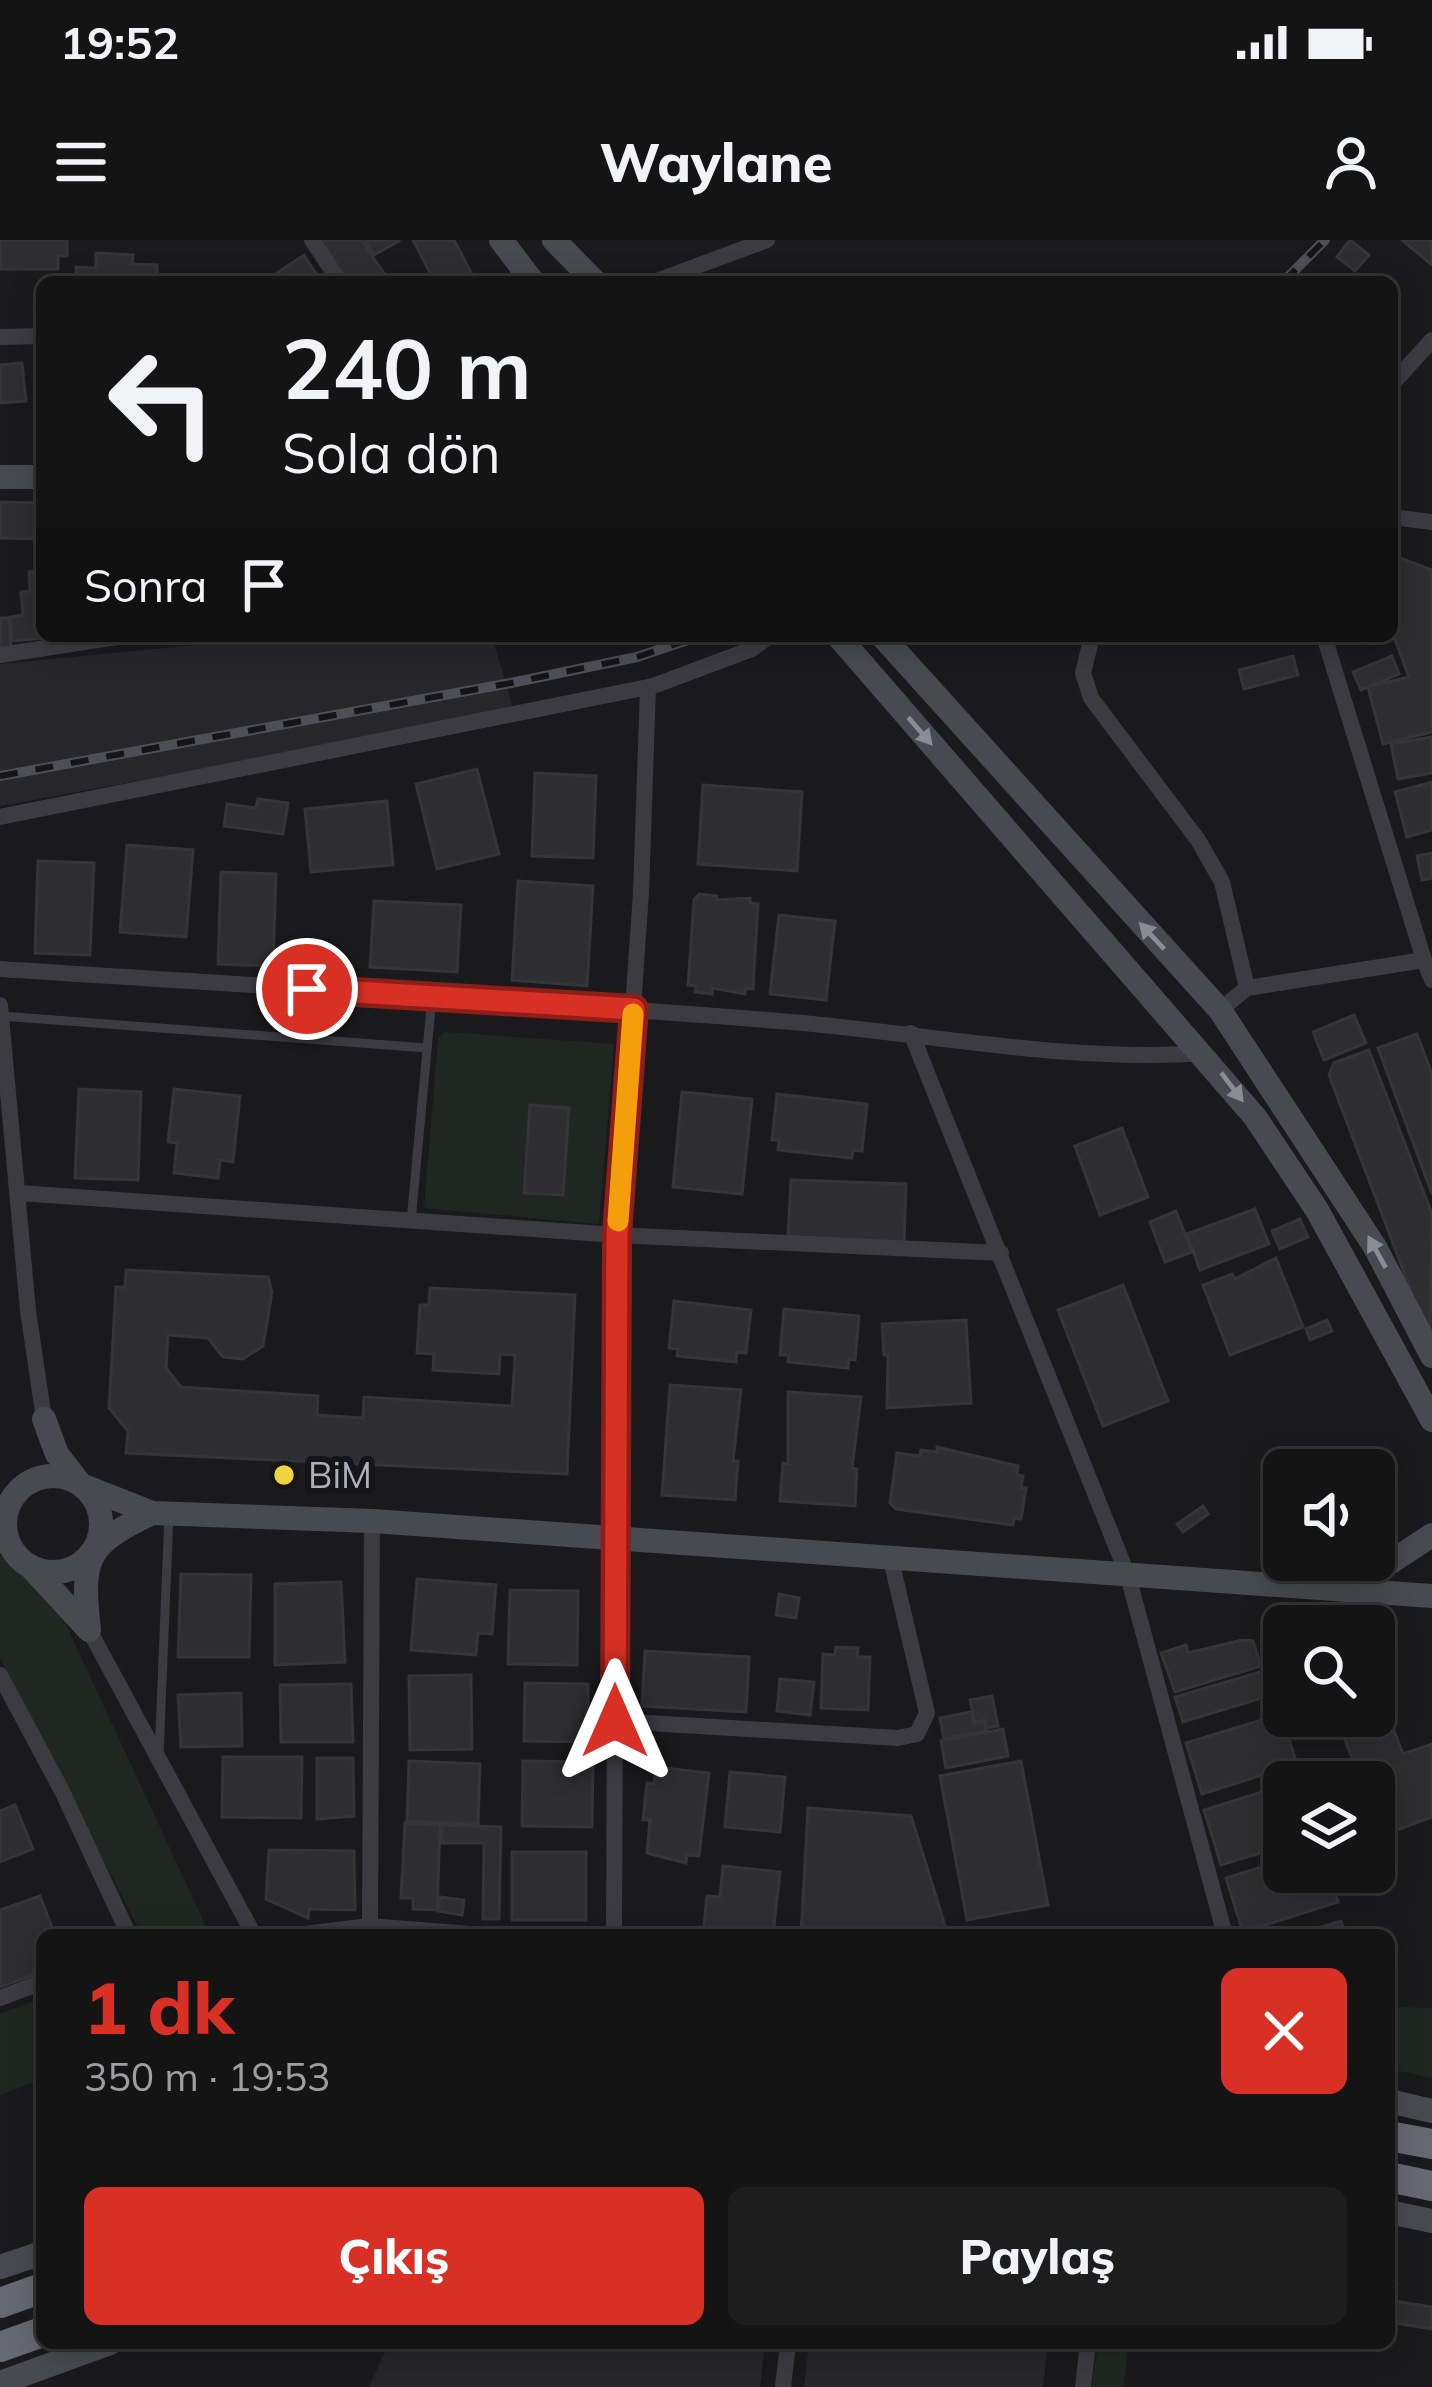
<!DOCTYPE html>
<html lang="tr">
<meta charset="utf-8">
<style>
body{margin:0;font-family:Mulish,sans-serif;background:#1d1d1e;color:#f1f3f6;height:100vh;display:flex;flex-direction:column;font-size:45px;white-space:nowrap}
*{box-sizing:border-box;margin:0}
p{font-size:39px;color:#9d9ea0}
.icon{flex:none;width:66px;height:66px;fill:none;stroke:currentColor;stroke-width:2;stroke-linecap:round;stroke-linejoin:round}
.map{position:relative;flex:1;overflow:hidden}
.panel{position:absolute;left:36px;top:1689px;width:1359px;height:420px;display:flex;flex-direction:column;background:#141415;border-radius:18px;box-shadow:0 6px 30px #0003,0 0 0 3px #333334}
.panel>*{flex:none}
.guide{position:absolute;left:36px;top:36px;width:1362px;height:366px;border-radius:18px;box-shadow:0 6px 30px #0003,0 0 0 3px #333334;background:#141415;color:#f1f3f6;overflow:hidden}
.fabs{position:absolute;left:1263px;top:1209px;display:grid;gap:24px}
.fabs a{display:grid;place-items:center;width:132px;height:132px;border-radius:18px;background:#141415;box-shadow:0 6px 30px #0003,0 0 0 3px #333334;font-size:60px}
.pin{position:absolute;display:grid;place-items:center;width:102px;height:102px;color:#fff;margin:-51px;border:6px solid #fff;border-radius:50%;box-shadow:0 3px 12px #0007}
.me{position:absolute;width:132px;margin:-66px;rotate:0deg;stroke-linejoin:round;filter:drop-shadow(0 0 9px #0008)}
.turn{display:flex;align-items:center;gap:42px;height:252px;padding:0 48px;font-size:54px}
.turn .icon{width:156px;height:156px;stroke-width:2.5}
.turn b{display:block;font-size:84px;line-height:102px}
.then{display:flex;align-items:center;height:114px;padding:0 48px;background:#0003;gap:24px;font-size:45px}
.round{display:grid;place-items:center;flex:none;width:126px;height:126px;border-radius:18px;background:#1d1d1e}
.overview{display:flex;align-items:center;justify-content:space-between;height:204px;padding:0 48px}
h1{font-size:72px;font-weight:800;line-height:90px;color:#d93025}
.primary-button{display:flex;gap:24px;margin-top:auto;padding:24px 48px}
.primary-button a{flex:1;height:138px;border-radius:18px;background:#d93025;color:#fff;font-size:48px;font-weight:800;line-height:138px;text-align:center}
.primary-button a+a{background:#1d1d1e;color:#f1f3f6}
.status{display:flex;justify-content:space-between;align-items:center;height:84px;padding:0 60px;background:#141415;direction:ltr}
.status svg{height:33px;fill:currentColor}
header{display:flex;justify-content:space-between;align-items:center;height:156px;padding:0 48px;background:#141415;font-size:54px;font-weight:800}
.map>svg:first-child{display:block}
.built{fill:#272629}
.green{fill:#202722}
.building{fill:#2e2d30;stroke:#353438;stroke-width:3}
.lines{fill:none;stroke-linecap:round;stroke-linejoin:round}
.lane{stroke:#3b3b41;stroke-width:9}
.street{stroke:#3b3b41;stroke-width:16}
.secondary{stroke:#494a51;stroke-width:24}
.highway{stroke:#676872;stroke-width:30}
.rail-casing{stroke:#4e4f56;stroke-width:10}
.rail{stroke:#151517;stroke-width:6;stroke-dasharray:18;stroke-linecap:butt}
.oneway{fill:#8a8c97}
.route-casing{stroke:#8d1f18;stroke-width:30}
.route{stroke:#d93025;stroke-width:21}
.slow{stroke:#f59e0b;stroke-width:21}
.poi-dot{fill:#f0d33e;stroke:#151517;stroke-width:4.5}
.labels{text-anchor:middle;stroke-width:12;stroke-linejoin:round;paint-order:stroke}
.poi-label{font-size:36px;fill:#adafbc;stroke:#151517;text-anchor:start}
</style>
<div class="status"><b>19:52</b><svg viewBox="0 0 49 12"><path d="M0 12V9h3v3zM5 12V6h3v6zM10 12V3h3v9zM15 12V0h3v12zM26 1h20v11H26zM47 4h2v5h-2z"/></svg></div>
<header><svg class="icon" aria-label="menu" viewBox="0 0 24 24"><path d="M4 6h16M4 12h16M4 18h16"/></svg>Waylane<svg class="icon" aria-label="person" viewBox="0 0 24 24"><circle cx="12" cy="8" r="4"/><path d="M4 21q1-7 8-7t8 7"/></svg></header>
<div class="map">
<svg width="1432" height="2147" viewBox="0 0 1432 2147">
<rect width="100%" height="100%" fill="#1a1a1c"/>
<!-- built -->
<path class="built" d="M291 396H492L514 472 0 566V424Z
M389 2103H765L760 2147H369Z
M809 2103H1048L1043 2147H804Z"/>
<!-- green -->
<path class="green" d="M445 792 614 804 599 984 424 968 438 799Z
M0 1315 55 1361 210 1695H142L0 1418Z
M42 1758V1839L0 1855V1774Z
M1389 1767 1432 1768V1838L1389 1829Z
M1098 2103H1129L1123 2147H1092Z"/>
<!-- building -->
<path class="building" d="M0 0H67V16H58V29H0Z
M318 0H361L390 42H348Z
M365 0H398L399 1 374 15Z
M413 0H454L476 42H435Z
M1350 0 1369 15 1355 31 1337 17Z
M1402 0H1431L1432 25Z
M96 13 133 15 132 24 157 25V42H76V27L96 28Z
M304 15 320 40 283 42 277 33Z
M22 123 26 161 0 163V125Z
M0 262 41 263 40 299 0 298Z
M1392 315 1432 330V492L1383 504 1368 447 1409 437 1394 397Z
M42 331V396H70L12 401 10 377 23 375 21 352 30 351 29 332Z
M0 378H9L11 409 0 410Z
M1293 416 1298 435 1244 449 1239 430Z
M1392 416 1399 434 1361 450 1353 432Z
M1432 497V533L1398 539 1391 504Z
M477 529 499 614 437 629 416 544Z
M535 533 596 536 593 618 532 616Z
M1432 542V590L1407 597 1395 552Z
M703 545 802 552 797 631 698 624Z
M258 559 288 563 283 594 224 586 227 564 256 568Z
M387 561 393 625 311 632 305 569Z
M127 605 193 610 186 697 120 692Z
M1432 613V638L1422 640 1417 616Z
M38 621 94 623 90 715 35 713Z
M221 632 276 634 273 726 218 724Z
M518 641 593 646 587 746 512 740Z
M699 654 717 656V660L750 658V663L758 664 753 749H745V754L712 748V754L695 752 696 746 688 745 694 660Z
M374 661 461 665 457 732 370 727Z
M779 675 835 681 826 760 770 754Z
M1354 775 1366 803 1324 820 1313 792Z
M1417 794 1432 834V954L1378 808Z
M1369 810 1432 974 1430 1101 1329 835 1334 823Z
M79 849 141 852 138 940 75 938Z
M174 849 240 856 233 922 220 920 218 938 174 933 177 903 168 902Z
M682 852 752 859 742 954 673 947Z
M777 854 867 864 862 911 853 910 852 918 778 910 779 900H772Z
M530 865 569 868 563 955 524 953Z
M1122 888 1148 957 1100 975 1075 906Z
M791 940 906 944 904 1003 788 998Z
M1255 969 1269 1004 1200 1030 1187 994Z
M1176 971 1192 1012 1165 1022 1150 982Z
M1300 979 1308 997 1280 1009 1272 991Z
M1276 1018 1303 1087 1230 1115 1203 1045 1232 1034 1235 1039Z
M126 1030 268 1037 272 1052 263 1106 243 1119 223 1117 208 1098 168 1095 166 1128 181 1147 318 1156 317 1175 363 1178 364 1157 512 1166 515 1115 500 1114 499 1134 433 1130 434 1114 417 1113 420 1065H429L430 1048 575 1055 567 1234 126 1213 128 1191 109 1168 116 1047H125Z
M1123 1045 1168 1161 1103 1186 1058 1070Z
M674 1061 751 1070 746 1113 737 1112 736 1122 677 1116 678 1109 669 1108Z
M784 1069 859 1076 855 1120 849 1119 848 1128 788 1122 789 1115H780Z
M966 1080 971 1163 887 1168 888 1115H884L882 1084Z
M1327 1080 1332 1091 1310 1100 1306 1089Z
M670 1145 741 1150 733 1221H738L735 1260 662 1255Z
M788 1152 861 1157 852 1228 857 1229 855 1266 780 1261 783 1223 788 1224Z
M937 1207 1018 1226 1017 1235 1023 1236 1021 1248H1026L1021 1279 1014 1278 1013 1285 896 1269 890 1263 897 1213 920 1216 921 1210 937 1212Z
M1349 1208 1358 1230H1287L1284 1224Z
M1203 1266 1208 1274 1183 1292 1177 1284Z
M181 1334 251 1335 249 1417H178Z
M417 1339 496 1345 492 1394 478 1393 476 1415 411 1410Z
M341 1342 345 1422 275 1425V1344Z
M510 1350 578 1351 577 1425 508 1424Z
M779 1354 799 1358 796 1378 776 1375Z
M1242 1400 1253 1401 1261 1426 1175 1452 1161 1413 1186 1405 1188 1413Z
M836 1407 858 1408 857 1417H870L868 1470 821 1468 823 1414 835 1415Z
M645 1411 749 1417 746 1472 642 1466Z
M1270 1429 1278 1453 1183 1482 1175 1457Z
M471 1435 472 1509 410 1510 409 1436Z
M780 1439 814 1442 810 1475 777 1471Z
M525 1443 588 1444V1502L524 1501Z
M351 1444 353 1502H281L280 1445Z
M1378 1449 1403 1514 1432 1504V1577L1381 1596 1374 1577V1542H1361L1336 1476H1374Z
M241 1453 242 1506 181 1507 178 1455Z
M992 1456 998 1486 986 1488 985 1480 975 1482 970 1460Z
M971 1472 974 1483 984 1481 986 1491 944 1499 940 1478Z
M1281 1474 1297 1524 1202 1554 1186 1503Z
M1003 1489 1008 1516 946 1528 941 1501Z
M223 1517H302L301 1578 222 1577Z
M317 1518H353L354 1576 317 1579Z
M409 1521 480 1524 478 1584 407 1581Z
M523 1521 593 1522 592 1587 522 1586Z
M1021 1521 1048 1665 967 1680 940 1536Z
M656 1527 709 1533 699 1616 687 1615 686 1623 647 1613 650 1580H643L647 1543 654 1544Z
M730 1532 785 1537 780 1592 725 1587Z
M1284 1545V1606L1221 1625 1204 1570Z
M15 1565 33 1609 0 1622V1571Z
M808 1568 911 1576 948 1695H801Z
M405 1583 440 1585 437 1670 413 1669V1658H401Z
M442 1585 501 1587 499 1679H483L484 1603H442Z
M269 1610 354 1611 355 1670 309 1669 308 1678 266 1659Z
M512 1612H586V1680H512Z
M1284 1620V1632H1329L1338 1662 1243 1692 1226 1638Z
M723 1626 780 1632 773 1695H703L707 1656 720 1657Z
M40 1656 55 1695H42V1732L0 1747V1670Z
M440 1657 464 1660 462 1675 438 1671Z
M1341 1681 1345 1695H1294Z
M1389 2043 1397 2044 1394 2061 1432 2067V2089L1389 2082Z"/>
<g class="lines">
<!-- lane -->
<path class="lane" d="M1 776 427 808
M411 981 432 757
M159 1515 169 1275"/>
<!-- street -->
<path class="street" d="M312 0 340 42
M654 42 767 0
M0 97 42 96
M1392 144 1432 100
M1392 277 1432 282
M1092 396 1083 433 1091 458 1198 600 1222 642 1247 748
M0 415 123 396
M0 577 653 446 752 409 769 396
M1424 720 1432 740
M0 729C260 746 520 760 779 781 921 792 1062 823 1204 813
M0 765 28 1071 44 1179
M1220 770 1247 748 1424 720 1324 396
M911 793 1128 1336 1225 1695
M19 953 617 995 1001 1013
M89 1390 254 1695
M0 1435 62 1551 129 1695
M615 1481 898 1498 917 1494 927 1473 891 1320
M370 1686 372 1281
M296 1695 370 1686 482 1695
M614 1695 617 995 641 653 648 447
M0 1758 42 1742
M783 2147 788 2103
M1083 2147 1088 2103"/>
<!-- secondary -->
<path class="secondary" d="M501 0 533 42
M554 0 595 42
M0 237H42
M838 396 1255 877 1317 970 1432 1180
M882 396 1220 770 1375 1007 1432 1116
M44 1179 57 1214 81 1245 152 1273 372 1281 1432 1356
M5 1284a48 48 0 1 1 96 0a48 48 0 1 1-96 0Z
M30 1326 89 1390
M1334 1347 1391 1322 1432 1295
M89 1390C81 1319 85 1305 152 1273
M1389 1861 1432 1871
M1389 1972 1432 1981
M0 2027 42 2013
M0 2143 110 2103"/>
<!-- highway -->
<path class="highway" d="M1389 1896 1432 1904
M1389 1937 1432 1946
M0 2063 42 2048
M0 2107 42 2092"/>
<!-- rail casing -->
<g class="rail-casing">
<path id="rail" d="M1283 42 1325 0
M0 536 511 443 637 417 700 396"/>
</g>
<!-- rail -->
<use href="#rail" class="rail"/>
</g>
<!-- one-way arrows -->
<defs><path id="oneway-solid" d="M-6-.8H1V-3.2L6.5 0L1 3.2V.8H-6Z" transform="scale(3)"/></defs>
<g class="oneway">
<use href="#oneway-solid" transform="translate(920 491) rotate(49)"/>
<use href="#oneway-solid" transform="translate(1152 696) rotate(-133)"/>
<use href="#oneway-solid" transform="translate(1232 847) rotate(53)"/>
<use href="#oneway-solid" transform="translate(1377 1012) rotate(-119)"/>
</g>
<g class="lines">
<!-- route casing -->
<g class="route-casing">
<path id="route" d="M307 749 634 769 617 994 615 1481"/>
</g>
<!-- route -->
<use href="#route" class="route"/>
<!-- slow -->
<path class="slow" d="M618 981 633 774"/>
</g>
<!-- markers -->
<circle class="poi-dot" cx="284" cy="1235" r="12"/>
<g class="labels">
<!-- poi labels -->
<g class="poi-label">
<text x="308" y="1248">BiM</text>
</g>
</g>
</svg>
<div class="fabs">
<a><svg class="icon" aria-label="sound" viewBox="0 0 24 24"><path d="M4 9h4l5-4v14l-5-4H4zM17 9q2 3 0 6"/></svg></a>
<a><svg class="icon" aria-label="search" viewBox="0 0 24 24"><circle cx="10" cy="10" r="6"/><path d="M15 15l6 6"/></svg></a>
<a><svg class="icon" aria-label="layers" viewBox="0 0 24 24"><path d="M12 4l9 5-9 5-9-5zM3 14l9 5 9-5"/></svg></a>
</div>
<div class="pin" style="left:307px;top:749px;background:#d93025"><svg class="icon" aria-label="arrive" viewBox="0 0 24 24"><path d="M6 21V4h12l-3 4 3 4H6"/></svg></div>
<svg class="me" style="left:615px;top:1481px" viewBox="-20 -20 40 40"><path d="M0-17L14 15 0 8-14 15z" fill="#d93025" stroke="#fff" stroke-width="4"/></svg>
<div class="guide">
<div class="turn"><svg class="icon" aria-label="left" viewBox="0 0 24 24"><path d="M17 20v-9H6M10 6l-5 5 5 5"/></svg><div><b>240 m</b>Sola dön</div></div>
<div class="then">Sonra<svg class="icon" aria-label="arrive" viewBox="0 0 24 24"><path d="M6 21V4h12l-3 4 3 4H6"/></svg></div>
</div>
<section class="panel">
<div class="overview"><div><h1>1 dk</h1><p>350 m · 19:53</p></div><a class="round" style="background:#d93025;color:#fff"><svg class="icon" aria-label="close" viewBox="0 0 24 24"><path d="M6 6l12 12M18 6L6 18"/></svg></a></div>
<div class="primary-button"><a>Çıkış</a><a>Paylaş</a></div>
</section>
</div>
